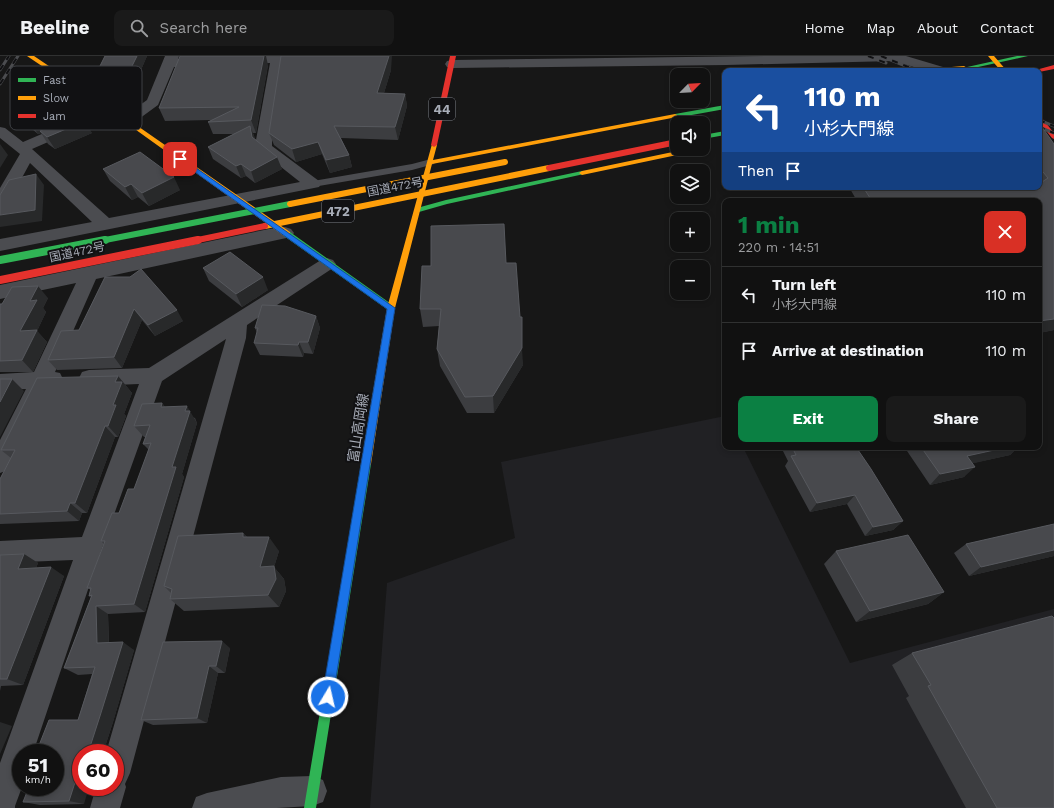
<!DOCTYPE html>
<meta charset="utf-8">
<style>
body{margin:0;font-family:"Work Sans","Noto Sans JP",sans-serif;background:#1a1a1a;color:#f1f3f6;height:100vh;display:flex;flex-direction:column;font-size:15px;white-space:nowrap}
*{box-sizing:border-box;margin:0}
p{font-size:13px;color:#9c9d9f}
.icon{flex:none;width:22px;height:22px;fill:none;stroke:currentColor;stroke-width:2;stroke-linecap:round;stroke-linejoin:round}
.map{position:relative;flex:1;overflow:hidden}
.panel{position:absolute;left:722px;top:142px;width:320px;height:252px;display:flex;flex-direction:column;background:#111;border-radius:8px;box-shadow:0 2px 6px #0003,0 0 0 1px #303131}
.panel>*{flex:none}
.banner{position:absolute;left:722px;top:12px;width:320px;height:122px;border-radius:8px;box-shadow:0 2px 6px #0003,0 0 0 1px #303131;background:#1a4fa0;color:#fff;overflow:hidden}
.needle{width:26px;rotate:66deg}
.fabs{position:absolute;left:670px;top:12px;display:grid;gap:8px}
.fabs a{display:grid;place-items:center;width:40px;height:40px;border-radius:8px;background:#111;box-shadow:0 2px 6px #0003,0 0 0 1px #303131;font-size:20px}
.speed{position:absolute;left:12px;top:688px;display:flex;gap:8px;font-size:20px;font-weight:700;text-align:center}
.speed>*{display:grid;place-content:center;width:52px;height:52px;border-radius:50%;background:#111;box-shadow:0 2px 6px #0003,0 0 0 1px #303131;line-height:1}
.speed small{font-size:10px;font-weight:400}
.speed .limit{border:6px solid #d22;background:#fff;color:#111}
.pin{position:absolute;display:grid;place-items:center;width:34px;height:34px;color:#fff;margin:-17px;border-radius:8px;box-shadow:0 2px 6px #0006}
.me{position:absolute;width:44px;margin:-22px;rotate:9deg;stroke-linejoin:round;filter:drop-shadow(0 0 3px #0008)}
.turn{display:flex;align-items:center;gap:14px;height:84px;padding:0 16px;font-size:18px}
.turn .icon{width:52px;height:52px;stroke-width:2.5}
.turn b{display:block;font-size:28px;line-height:34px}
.then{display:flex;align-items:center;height:38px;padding:0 16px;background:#0003;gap:8px;font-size:15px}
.round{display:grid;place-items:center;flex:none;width:42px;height:42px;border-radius:8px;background:#1a1a1a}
.overview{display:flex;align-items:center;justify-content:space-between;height:68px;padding:0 16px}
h1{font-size:24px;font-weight:700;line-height:30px;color:#0b8043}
.button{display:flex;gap:8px;margin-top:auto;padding:8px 16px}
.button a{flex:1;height:46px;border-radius:8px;background:#0b8043;color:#fff;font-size:16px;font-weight:700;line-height:46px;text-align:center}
.button a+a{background:#1a1a1a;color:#f1f3f6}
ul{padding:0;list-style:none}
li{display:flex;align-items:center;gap:12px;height:56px;padding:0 16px;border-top:1px solid #303131}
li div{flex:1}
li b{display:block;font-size:15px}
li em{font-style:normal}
header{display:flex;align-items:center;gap:24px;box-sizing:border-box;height:56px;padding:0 20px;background:#111;border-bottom:1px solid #303131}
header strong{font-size:19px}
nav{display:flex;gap:22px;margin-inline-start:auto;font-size:14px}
.search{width:280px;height:36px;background:#1a1a1a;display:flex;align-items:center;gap:10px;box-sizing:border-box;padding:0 14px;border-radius:8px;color:#9c9d9f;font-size:15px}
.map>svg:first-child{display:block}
.built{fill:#212124}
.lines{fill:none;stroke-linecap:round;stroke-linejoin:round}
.lane{fill:#4b4c50;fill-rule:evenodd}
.street{fill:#4b4c50;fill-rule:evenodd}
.fast{fill:#30b455;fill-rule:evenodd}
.slow{fill:#ff9f0a;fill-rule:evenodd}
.jam{fill:#e5322d;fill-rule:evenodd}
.rail-casing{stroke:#4b4c4f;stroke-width:3}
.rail{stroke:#111113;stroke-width:2;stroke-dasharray:6;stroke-linecap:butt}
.fast-bridge-far1{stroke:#30b455;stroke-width:6}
.fast-bridge{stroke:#30b455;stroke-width:8}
.slow-bridge{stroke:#ff9f0a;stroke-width:6}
.jam-bridge-far1{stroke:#e5322d;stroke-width:6}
.jam-bridge{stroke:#e5322d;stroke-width:8}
.wall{fill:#3c3d40}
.shaded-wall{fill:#28292a}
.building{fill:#48494d;stroke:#57595e}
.route{fill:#1a73e8;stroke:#114b97}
.labels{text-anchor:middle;stroke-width:4;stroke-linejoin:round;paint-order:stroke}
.far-street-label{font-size:12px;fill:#a8adb8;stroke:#111113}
.shield{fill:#111113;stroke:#7b7e86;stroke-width:1}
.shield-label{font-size:13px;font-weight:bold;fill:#a8adb8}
.street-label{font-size:14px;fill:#a8adb8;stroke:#111113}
.key{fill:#111113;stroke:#3e4045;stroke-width:1}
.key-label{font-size:11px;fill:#a8adb8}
</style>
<header>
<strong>Beeline</strong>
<div class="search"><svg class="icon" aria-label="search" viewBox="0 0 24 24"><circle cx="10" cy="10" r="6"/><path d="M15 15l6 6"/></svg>Search here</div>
<nav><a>Home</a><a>Map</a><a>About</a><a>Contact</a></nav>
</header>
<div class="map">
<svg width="1054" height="752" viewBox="0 0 1054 752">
<rect width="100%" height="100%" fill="#171717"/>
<!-- built -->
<path class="built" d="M725 360V391H743L850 607 1054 553V752H370L387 527 515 482 501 406Z"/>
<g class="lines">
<!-- lane -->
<path class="lane" d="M431 103 435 106 434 108 412 114 313 131 309 128 313 125 412 108Z"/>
<!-- street -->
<path class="street" d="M165 0H179L178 3 248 0H359L357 3 352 4 284 7 272 84V90L319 125 321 128 319 131 0 195V183L92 166 30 107 6 151 0 152V132L20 98 0 82V71L5 72 23 86 105 51 110 50 115 51 117 54 115 57 32 93 109 162 300 126 257 92 256 84 270 7 174 11 158 49 132 68 127 69 122 68 120 65 122 62 147 44Z
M769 0H906L943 11 945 14 927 15 894 5 727 9 452 12 447 11 445 8 447 5 452 4Z
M285 171 291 173 294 177 291 181 96 223 55 316 60 317 63 323 60 329 47 331 8 414 0 417V384L26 333 0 334V318L34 316 76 227 0 243V229L269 173Z
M327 202 333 204 336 208 333 212 247 269 246 282 130 717 125 728 126 731 120 752H90L96 731H115V697H106L226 283 162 325 102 492 33 697H21L22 731 15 750V752H0V707L73 504 0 507V485L82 481 139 328 89 330 82 328 79 322 82 316 89 314 149 312 321 204Z
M312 720 323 724 327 735 323 746 312 750 277 752H192L196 741 207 737 281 721Z"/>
<!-- fast -->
<path class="fast" d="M1017 0H1028L960 15H949Z
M725 49V53L675 62 672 60 675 58Z
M725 75V79L703 83V79Z
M582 115 585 117 584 118 447 148 419 156 416 154 417 152 446 144Z
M284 176H290L394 250 395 252 394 254H388L284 180Z
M366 404 369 405 371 408 316 752H304L361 408 363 405Z"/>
<!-- slow -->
<path class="slow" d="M27 0H34L129 64 290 176V180H284L125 66Z
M988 0H994L1007 15H1001Z
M964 10 967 12 966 13 924 15 927 13Z
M675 58 677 59V61L432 108 395 252 371 408 369 411 366 412 363 411 361 408 387 252 432 88 437 89 433 104Z
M687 93H699L696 95 582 119 579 117 582 115Z"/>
<!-- jam -->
<path class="jam" d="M450 0H456L437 89 434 91 431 89Z
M1054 9V13L1039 16 1032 15Z
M1039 60 1041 61 1054 77V83L1052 82 1039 66Z"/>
<!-- rail casing -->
<g class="rail-casing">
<path id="rail" d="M868 0 886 7
M881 0 918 15
M0 14 9 0
M0 28 18 0
M1039 64 1054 70
M1039 71 1054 77"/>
</g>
<!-- rail -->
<use href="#rail" class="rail"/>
<!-- fast-bridge-far1 -->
<path class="fast-bridge-far1" d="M100 185 290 148"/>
<!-- fast-bridge -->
<path class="fast-bridge" d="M0 204 105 184"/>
<!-- slow-bridge -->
<path class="slow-bridge" d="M290 148 505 106
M265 170 549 112"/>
<!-- jam-bridge-far1 -->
<path class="jam-bridge-far1" d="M549 112 677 86
M193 185 265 170"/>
<!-- jam-bridge -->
<path class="jam-bridge" d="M0 224 198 184"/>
</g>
<!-- wall -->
<path class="wall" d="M105 0H147L134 30 101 32 95 20Z
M268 9 256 77H253L255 83 282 113 255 127 246 120 241 122 213 103 208 91 234 78H213L208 66 211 64 165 65 159 52Z
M391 14 384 37 405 38 407 50 398 84 341 82 349 99 352 111 330 117 322 98 296 106 274 89 269 77Z
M18 55 73 61 92 77 55 93 48 88 41 77 38 78 26 68Z
M1039 71 1054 88V274L1039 277V145H857L849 131H1039Z
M103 113 180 134 149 150 138 141 132 144 110 125Z
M506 207 523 309 494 357H467L440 310 437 293 439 270 423 271 420 253Z
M203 212 268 234 242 251 209 225Z
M105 221 183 265 155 280 142 264 122 312 57 314 48 304 79 274Z
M48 242 43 252 46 256 37 275 47 286 33 316H0V248Z
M316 260 320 272 313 298 304 297 303 301 260 299 254 287 257 277 255 272Z
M118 320 132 337 124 358 126 360 118 381H115L87 457H82L79 465 0 468V423L11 402 1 394Z
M162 347 165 351 195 362 197 367 182 418 184 421 145 556 108 558 109 587 134 594 113 666 103 697H81L84 748 40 749 23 746 78 664 92 618 78 619 64 612 91 541 89 540 91 534 87 532 104 488 101 485 134 433 149 394 143 388 146 381H144L134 370Z
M781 391H856L903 465 893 474 865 480 847 448 810 456 785 410 788 405Z
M906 391H1018L1010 399 973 407 964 421 930 429 905 392Z
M1054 468V500L969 520 954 497 966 488Z
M243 477 247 481 279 495 274 511 284 523 286 535 279 551 184 555 170 543 171 537 164 530Z
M836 495 944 536 928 548 856 566 824 508Z
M24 498 38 507 36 512 64 520 23 629 1 630 0 635V499Z
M230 592 225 617H218L207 667 153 669 141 664Z
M912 597 1054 752H966L906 642 909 640 892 609Z"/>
<!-- shaded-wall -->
<path class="shaded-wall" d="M137 0H147L134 30 128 18Z
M264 0H266L268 9 256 77 251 64Z
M389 0H392L391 14 380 50 377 37Z
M405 38 407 50 398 84 395 71Z
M67 50 74 63 40 75 41 77 38 78 30 66Z
M85 65 92 77 55 93 47 81Z
M250 70 255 82 256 93 252 81Z
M318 86 322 98 296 106 292 93Z
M0 88 8 99 0 112Z
M349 99 352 111 330 117 326 104Z
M277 101 282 113 255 127 251 115Z
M241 108 246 120 241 122 236 110Z
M36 118 44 129 42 165 0 171V159Z
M174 121 180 134 149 150 142 137Z
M131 128 138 141 132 144 125 131Z
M263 221 268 234 242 251 236 238Z
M38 230 48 242 43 252 46 256 37 275 47 286 33 316 22 304 20 275 30 245Z
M134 253 142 264 122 312 114 301Z
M177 254 183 265 155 280 148 269Z
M316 260 320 272 313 298 308 286Z
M1054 263V274L1039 277V265Z
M299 286 304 297 303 301 298 289Z
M522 292 523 309 494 357 493 340Z
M118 320 132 337 124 358 126 360 118 381 108 370 113 349 115 326Z
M12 323 24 335 0 381V346Z
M162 347 171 358 161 351Z
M187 350 197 367 182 418 184 421 145 556 134 548 172 411 185 355Z
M105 370 115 381 87 457 75 447Z
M1008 391H1018L1010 399 957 411 967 400Z
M975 411 964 421 930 429 940 418Z
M855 439 847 448 810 456 817 447Z
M70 447 82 457 79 465 67 455Z
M903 465 893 474 865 480 873 471Z
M243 477 254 490 243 481Z
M269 481 279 495 274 511 284 523 286 535 279 551 268 539 260 511Z
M1054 494V500L969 520 981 511Z
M24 498 38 507 32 522 18 513Z
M51 511 64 520 23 629 7 623Z
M944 536 928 548 856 566 870 555Z
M96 550 108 558 109 594 97 587Z
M222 585 230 592 225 617 216 610Z
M123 586 134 594 113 666 103 697H88Z
M209 610 218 617 207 667 197 662Z
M0 666 12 670 0 698Z
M80 711H81V731H89L84 748 69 745Z"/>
<!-- building -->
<path class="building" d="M105 0H137L128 18 95 20Z
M180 0H264L251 64 208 66 239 51 159 52Z
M281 0H389L377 37 405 38 395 71 334 70 349 99 326 104 318 86 292 93 269 77Z
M78 59 85 65 47 81 40 75Z
M250 70 252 81 277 101 251 115 241 108 236 110 208 91Z
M1039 71H1042L1054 88V263L1039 265V145H872L863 131H908L909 132H919L920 131H1039V126H1042L1048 122 1043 116H1039Z
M140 96 174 121 142 137 131 128 125 131 103 113Z
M36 118 35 154 0 159V139L9 124Z
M504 168 506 207H516L520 261H522V292L493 340 465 341 437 293 441 253H420L422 210H431V170Z
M230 196 263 221 236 238 203 212Z
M141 213 177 254 148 269 134 253 114 301 48 304 61 275 79 274 105 221H130Z
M38 230 30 245 37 244 20 275 37 274 22 304 0 305V248H2L12 231Z
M262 249 285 250 316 260 308 286H299L298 289 254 287 258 272H255Z
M118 320 115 326H122L113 349H116L108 370H105L75 447H70L67 455 0 458V423L15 394H1L37 322Z
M0 323H12L0 346Z
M162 347 161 351 187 350 185 355H190L172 411H176L134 548 96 550 97 587 123 586 100 660 88 697H81V711H80L69 745 23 746 29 731H55V697H36L49 664H78L95 611 64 612 92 539 89 540 91 532H87L105 485H101L112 457H119L128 433H134L151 387 143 388 150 369 134 370 142 348Z
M792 391H856L871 413 903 465 873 471 855 439 817 447 791 400 796 399Z
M921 391H1008L967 400 975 411 940 418Z
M1054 468V494L981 511 966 488Z
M243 477V481H269L260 511 274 510 276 523 268 539 170 543 172 533 164 530 178 480Z
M908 479 944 536 870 555 836 495Z
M24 498 18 513 51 511 7 623H0V499Z
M1052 560 1054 562V752H997L928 630 931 629 912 597Z
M222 585 216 610H209L197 662 141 664 163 586Z"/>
<!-- route -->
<path class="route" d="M178 102H182L395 252 333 641 332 646 328 647 323 646 322 641 387 253 178 104Z"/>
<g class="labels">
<!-- far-street labels -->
<g class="far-street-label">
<text transform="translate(395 131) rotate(-11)" y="4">国道472号</text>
<text transform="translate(77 196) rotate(-12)" y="4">国道472号</text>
</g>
<!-- shield labels -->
<g class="shield">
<rect x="429" y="42" width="26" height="22" rx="3"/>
<rect x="322" y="144" width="32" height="22" rx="3"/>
</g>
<g class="shield-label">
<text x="442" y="58">44</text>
<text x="338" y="160">472</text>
</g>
<!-- street labels -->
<g class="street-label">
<text transform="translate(358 372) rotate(-81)" y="5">富山高岡線</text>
</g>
</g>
<!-- legend -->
<rect x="10" y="10" width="132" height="64" rx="6" class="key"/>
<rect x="18" y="22" width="18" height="4" fill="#30b455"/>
<rect x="18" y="40" width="18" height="4" fill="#ff9f0a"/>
<rect x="18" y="58" width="18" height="4" fill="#e5322d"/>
<g class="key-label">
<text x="43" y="28">Fast</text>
<text x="43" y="46">Slow</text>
<text x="43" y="64">Jam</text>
</g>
</svg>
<div class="fabs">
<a><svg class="needle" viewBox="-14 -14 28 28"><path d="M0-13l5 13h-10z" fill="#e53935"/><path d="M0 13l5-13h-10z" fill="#9c9d9f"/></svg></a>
<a><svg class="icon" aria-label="sound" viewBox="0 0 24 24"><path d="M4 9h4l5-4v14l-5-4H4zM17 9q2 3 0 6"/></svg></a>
<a><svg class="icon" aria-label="layers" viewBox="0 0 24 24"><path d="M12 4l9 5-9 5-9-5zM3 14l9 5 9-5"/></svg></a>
<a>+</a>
<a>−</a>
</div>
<div class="speed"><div>51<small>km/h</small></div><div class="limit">60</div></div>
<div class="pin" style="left:180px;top:103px;background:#d93025"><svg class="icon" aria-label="arrive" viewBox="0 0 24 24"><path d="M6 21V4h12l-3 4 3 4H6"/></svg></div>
<svg class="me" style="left:328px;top:641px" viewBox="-20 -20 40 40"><circle r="17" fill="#1a73e8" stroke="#fff" stroke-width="3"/><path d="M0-11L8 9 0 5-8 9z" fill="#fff"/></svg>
<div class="banner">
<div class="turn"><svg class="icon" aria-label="left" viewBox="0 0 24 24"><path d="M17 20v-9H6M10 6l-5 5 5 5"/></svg><div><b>110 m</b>小杉大門線</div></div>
<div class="then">Then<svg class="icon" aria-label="arrive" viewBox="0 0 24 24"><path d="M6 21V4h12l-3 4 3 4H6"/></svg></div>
</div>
<section class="panel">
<div class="overview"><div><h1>1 min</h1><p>220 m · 14:51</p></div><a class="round" style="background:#d93025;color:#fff"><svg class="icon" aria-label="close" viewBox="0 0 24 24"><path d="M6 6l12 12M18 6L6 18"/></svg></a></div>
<ul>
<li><svg class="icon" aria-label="left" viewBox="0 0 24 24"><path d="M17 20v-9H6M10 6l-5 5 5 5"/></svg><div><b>Turn left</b><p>小杉大門線</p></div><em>110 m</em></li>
<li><svg class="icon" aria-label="arrive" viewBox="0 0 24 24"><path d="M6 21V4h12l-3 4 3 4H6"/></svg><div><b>Arrive at destination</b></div><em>110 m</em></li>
</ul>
<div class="button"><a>Exit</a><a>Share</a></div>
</section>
</div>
